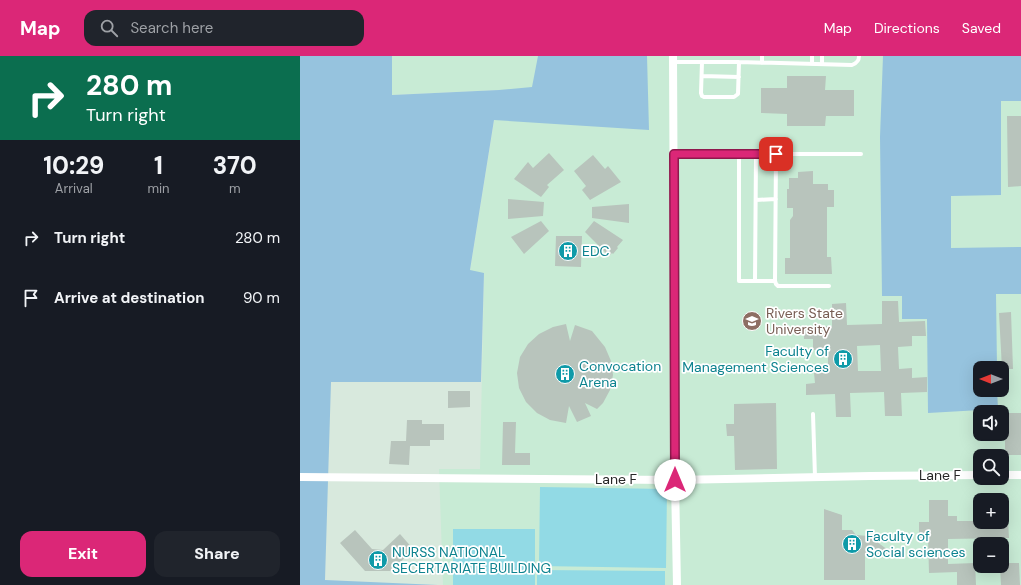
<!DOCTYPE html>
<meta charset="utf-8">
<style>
body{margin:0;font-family:"DM Sans",sans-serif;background:#20242c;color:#f1f3f6;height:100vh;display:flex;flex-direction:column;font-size:15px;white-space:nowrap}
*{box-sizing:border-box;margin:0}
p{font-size:13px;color:#9ea1a6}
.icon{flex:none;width:22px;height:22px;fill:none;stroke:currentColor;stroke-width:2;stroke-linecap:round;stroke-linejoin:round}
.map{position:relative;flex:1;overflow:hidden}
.details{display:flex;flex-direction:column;background:#171b24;width:300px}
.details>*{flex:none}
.top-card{background:#0b6e4f;color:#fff;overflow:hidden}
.needle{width:26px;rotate:270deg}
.controls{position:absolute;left:673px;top:305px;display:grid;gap:8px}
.controls a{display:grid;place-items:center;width:36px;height:36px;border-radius:8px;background:#171b24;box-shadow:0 4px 16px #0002;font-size:20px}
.pin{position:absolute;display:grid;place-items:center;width:34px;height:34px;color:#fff;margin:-17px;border-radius:8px;box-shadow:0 2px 6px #0006}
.me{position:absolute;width:44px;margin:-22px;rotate:0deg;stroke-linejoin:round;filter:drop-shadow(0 0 3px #0008)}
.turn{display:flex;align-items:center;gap:14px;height:84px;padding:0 20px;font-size:18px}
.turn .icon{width:52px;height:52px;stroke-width:2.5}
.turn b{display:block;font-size:28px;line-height:34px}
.eta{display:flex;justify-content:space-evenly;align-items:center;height:68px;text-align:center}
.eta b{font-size:24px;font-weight:800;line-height:28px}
.cta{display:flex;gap:8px;margin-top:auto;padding:8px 20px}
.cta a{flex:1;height:46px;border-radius:12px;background:#db2777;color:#fff;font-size:16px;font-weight:800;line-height:46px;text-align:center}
.cta a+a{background:#20242c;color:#f1f3f6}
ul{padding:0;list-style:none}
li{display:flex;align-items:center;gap:12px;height:60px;padding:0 20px}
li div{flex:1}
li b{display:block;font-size:15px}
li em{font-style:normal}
header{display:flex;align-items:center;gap:24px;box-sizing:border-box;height:56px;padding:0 20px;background:#db2777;color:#fff}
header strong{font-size:19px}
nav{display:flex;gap:22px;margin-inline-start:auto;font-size:14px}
.search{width:280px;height:36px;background:#20242c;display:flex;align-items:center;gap:10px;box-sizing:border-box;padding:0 14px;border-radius:12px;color:#9ea1a6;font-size:15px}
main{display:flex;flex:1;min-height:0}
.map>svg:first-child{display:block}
.education{fill:#c8ebd5;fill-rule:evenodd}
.green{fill:#96c3de}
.pitch{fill:#92dae5}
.building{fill:#b8c4bc;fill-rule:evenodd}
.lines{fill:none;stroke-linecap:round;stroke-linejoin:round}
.service{stroke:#fff;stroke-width:4}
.minor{stroke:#fff;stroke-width:8}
.route-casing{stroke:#8e194d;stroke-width:10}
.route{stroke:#db2777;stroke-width:7}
.labels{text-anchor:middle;stroke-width:3.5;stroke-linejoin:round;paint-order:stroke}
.culture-label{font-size:14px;fill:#0d838f;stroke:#fff;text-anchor:start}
.education-label{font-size:14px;fill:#785e54;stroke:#fff;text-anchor:start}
.street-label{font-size:14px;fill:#272727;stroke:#fff}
</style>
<header>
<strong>Map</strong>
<div class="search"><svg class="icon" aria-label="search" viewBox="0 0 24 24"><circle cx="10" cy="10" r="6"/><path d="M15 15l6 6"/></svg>Search here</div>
<nav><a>Map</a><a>Directions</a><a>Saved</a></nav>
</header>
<main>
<section class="details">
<div class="top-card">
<div class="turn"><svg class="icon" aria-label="right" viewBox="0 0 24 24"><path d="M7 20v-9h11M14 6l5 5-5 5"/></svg><div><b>280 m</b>Turn right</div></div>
</div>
<div class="eta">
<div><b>10:29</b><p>Arrival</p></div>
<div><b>1</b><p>min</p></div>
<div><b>370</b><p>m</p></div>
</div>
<ul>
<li><svg class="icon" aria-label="right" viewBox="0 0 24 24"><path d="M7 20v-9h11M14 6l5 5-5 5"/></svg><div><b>Turn right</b></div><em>280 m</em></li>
<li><svg class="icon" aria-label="arrive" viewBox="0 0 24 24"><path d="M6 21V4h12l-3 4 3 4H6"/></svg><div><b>Arrive at destination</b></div><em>90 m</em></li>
</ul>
<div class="cta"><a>Exit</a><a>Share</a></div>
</section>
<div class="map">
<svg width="721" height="529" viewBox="0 0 721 529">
<rect width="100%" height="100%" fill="#d8e9dd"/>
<!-- education -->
<path class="education" d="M92 0H721V529H143L139 413H180L184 218 170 215 199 34 91 39ZM680 312H702V334H680ZM680 356H702V378H680ZM680 400H702V422H680ZM680 444H702V466H680ZM680 488H702V510H680Z"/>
<!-- green -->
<path class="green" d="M0 0H92V39L199 34 232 31 238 0H347L349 74 194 64 170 214 184 217 181 326H31L25 524 138 529H0Z
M583 0H721V45H701V139L651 140V192L721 191V238H696L697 312H680V334H697L698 353 628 357 627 263H602V240H582L580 81Z"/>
<!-- pitch -->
<path class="pitch" d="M240 431 367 433 366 512 239 510Z
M153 473H235V529H153Z
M237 514 365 515V529H237Z"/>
<!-- building -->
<path class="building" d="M487 20H526L525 34H554V60H526L525 70H487V58L461 57V32H487Z
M707 60H721V130L708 131Z
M249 97 264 114 247 129 249 131 241 141 214 123 228 106 233 112Z
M293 99 305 113 308 110 321 126 290 144 282 134 286 130 274 115Z
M513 115V128H528V134H534V151H527V201H531L532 218H485V202H490V164L493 160V152H487V133H489V122H498V116Z
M208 143 244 146 243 160 208 163Z
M329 148V167L292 162V151Z
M241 165 249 175 224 198 211 181Z
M294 165 323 184 317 191 318 192 313 198 312 197 309 200 285 176Z
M256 180H282L281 211 255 210Z
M582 245H598L599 266 625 265 626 280H612V290L598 291 599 313 612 312V322L627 321V336L601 337 602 360H585L584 336 550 337 551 361H536L535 338 506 339V328L515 327 514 317 528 316V294H513V283H504V271L532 270V248L546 247 547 269 582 268ZM580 289 581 315H558L557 290Z
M711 256 713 313H702L699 257Z
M266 268 270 285 275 269 292 275 305 291 311 305 313 319 310 334 303 347 297 353 285 347 291 360 277 366 269 350 266 367 250 364 237 357 226 346 219 332 217 317 220 301 228 288 239 278 253 271Z
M148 335H170V351L148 352Z
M476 347 477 413 435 414 434 380H427L426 368H434V348Z
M705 357H721V399H705Z
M107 364H122V368H144V384H130V390H110L109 409 89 408 91 385H106Z
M203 366H216L215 397H230V409H202Z
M629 444H648V460H657V465H680V466H702V464H708L709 482 648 483V508L675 507 676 529H657V516L629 517 628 482H619V466H629Z
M524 453 542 459V474H552L556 479 569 480 592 497 565 498V524H524Z
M55 474 72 493 83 494 100 478 114 494 90 515H65L40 487Z
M702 507H719L720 529H701L700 510H702Z"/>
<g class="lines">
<!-- service -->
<path class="service" d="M512 0V8
M374 6H439L552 9C557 7 559 5 559 0
M402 6 401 37 402 40 404 41H434L438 38 439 6
M462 7V0
M522 8V0
M402 20 439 21
M374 98H561
M439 98V225H475
M476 98 475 225 476 228 478 230H529
M456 144 476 143
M455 225 456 98
M513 358 515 421"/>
<!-- minor -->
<path class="minor" d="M373 0 375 424 377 529
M702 419H721
M0 421 375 424 570 420 680 419"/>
</g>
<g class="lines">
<!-- route casing -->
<g class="route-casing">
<path id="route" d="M375 424 374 98H476"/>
</g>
<!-- route -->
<use href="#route" class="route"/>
</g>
<!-- icons -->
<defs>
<g id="building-disc" transform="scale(1)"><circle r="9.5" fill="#0f9aa8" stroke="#fff"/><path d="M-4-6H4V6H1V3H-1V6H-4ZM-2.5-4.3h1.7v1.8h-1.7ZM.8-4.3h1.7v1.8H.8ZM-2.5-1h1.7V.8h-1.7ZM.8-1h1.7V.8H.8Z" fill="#fff"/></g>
<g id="university-disc" transform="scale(1)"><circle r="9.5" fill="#8d6e63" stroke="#fff"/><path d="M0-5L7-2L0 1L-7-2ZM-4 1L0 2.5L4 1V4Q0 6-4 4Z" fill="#fff"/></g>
</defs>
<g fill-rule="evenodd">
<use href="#building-disc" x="268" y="195"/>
<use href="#university-disc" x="452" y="265"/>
<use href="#building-disc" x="543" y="303"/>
<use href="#building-disc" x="265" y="318"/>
<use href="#building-disc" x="552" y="488"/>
<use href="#building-disc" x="78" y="504"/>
</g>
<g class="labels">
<!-- culture labels -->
<g class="culture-label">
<text x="282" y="200">EDC</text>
<text x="529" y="300" text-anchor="end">Faculty of<tspan x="529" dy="16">Management Sciences</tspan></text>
<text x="279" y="315">Convocation<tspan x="279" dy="16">Arena</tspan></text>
<text x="566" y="485">Faculty of<tspan x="566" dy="16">Social sciences</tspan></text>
<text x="92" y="501">NURSS NATIONAL<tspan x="92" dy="16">SECERTARIATE BUILDING</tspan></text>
</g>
<!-- education labels -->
<g class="education-label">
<text x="466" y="262">Rivers State<tspan x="466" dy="16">University</tspan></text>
</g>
<!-- street labels -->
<g class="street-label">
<text x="640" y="424">Lane F</text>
<text x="316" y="428">Lane F</text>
</g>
</g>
</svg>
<div class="controls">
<a><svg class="needle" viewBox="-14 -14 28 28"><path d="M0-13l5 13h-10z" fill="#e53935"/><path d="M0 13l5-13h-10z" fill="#9ea1a6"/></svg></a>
<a><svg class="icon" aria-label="sound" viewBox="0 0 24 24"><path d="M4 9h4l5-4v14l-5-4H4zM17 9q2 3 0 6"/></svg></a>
<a><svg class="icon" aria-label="search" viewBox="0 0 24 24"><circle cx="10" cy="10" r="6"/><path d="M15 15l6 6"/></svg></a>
<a>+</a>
<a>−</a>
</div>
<div class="pin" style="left:476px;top:98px;background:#d93025"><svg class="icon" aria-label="arrive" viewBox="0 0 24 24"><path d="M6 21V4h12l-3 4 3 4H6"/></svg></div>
<svg class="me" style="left:375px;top:424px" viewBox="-20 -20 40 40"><circle r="19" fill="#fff"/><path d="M0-13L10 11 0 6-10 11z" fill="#db2777"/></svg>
</div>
</main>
